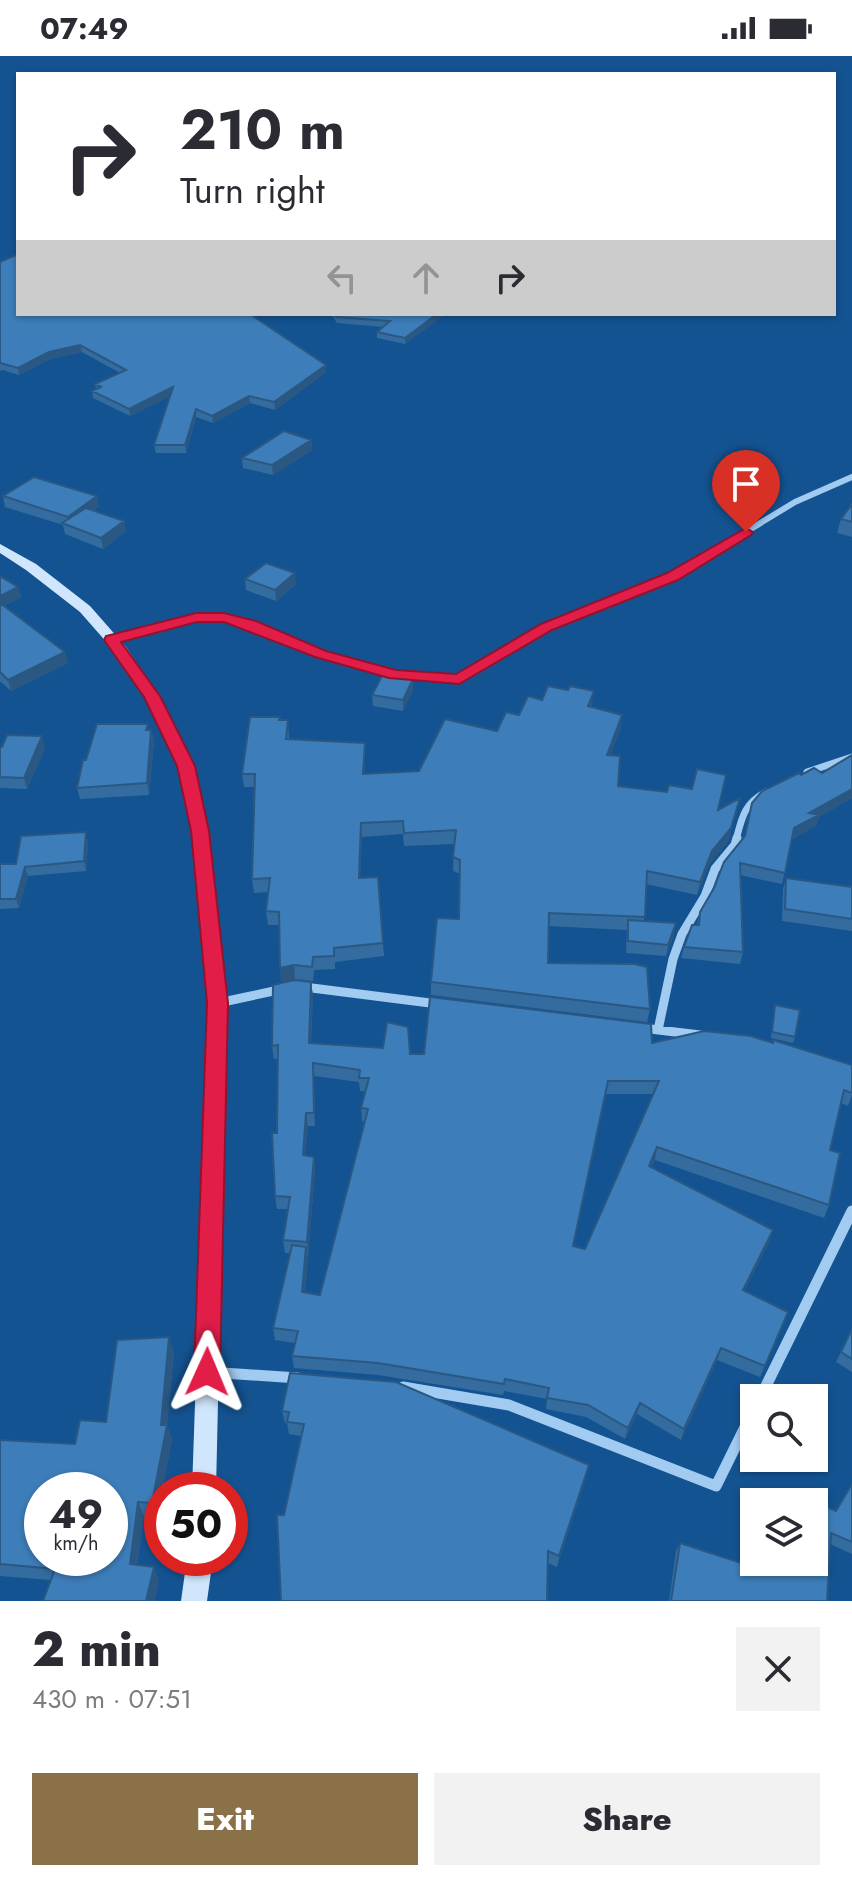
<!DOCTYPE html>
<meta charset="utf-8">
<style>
body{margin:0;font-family:Jost,sans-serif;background:#f2f2f3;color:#2b2b33;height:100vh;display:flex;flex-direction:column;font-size:30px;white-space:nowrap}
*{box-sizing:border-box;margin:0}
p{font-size:26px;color:#7c7c81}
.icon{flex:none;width:44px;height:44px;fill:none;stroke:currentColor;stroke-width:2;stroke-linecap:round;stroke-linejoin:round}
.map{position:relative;height:1545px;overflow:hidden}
.side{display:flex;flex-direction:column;background:#fff;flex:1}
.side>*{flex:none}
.top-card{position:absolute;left:16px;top:16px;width:820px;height:244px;border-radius:0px;box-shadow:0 2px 6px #0004;background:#fff;color:#2b2b33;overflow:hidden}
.buttons{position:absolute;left:740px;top:1328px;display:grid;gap:16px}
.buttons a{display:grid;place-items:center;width:88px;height:88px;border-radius:0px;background:#fff;box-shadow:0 2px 6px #0004;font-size:40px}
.speed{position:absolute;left:24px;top:1416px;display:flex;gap:16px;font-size:40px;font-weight:700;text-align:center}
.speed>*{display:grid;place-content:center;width:104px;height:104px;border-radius:50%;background:#fff;box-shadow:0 2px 6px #0004;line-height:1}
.speed small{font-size:20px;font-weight:400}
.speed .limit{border:12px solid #d22;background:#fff;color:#111}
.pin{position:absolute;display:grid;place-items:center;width:68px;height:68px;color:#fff;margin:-82px -34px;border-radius:50% 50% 50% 0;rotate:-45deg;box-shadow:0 0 8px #0007}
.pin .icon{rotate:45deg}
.me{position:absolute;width:88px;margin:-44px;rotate:1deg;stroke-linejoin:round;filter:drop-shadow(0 0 6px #0008)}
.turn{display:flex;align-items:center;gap:28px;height:168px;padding:0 32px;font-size:36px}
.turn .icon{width:104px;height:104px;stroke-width:2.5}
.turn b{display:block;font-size:56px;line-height:68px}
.lanes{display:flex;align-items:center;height:76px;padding:0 32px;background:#0003;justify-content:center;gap:40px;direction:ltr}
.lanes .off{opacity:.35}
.round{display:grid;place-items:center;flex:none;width:84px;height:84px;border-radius:0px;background:#f2f2f3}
.summary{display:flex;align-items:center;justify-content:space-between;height:136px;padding:0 32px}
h1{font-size:48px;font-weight:800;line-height:60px}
.button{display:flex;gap:16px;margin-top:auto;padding:16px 32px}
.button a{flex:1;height:92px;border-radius:0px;background:#8a7148;color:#fff;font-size:32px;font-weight:800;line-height:92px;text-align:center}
.button a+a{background:#f2f2f3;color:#2b2b33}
.status{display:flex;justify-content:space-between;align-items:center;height:56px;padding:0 40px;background:#fff;direction:ltr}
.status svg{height:22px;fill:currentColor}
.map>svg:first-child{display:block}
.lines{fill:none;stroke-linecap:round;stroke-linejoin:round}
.minor-far3{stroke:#a1cbf1;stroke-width:6}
.minor-far2{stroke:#a1cbf1;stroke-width:7}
.minor-far1{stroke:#a1cbf1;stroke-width:9}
.minor{stroke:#a1cbf1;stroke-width:11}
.secondary{fill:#d0e6fc;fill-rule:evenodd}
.wall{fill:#346c9f;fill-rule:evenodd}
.shaded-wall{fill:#2b5882}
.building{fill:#3d7db9;stroke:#2b5882;stroke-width:2;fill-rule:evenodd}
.route{fill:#e11d48;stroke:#92132f;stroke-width:2}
</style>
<div class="status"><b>07:49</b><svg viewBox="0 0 49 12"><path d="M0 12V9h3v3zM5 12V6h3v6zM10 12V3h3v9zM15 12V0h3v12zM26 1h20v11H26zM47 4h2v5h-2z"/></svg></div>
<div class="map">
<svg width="852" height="1545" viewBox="0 0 852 1545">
<rect width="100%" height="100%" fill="#145391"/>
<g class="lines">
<!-- minor-far3 -->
<path class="minor-far3" d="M680 516 795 446 852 421"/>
<!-- minor-far2 -->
<path class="minor-far2" d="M112 584 196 561H224L250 568 320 598 395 619 459 623 547 571 683 514
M807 716 852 701
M736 784C742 761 744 748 766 736"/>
<!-- minor-far1 -->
<path class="minor-far1" d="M304 931 438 948
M218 947 283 933
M642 972 700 979
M658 974 673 903 682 878 705 840 715 813 735 789 737 782"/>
<!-- minor -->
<path class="minor" d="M208 1316 298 1322
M403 1331 509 1349 716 1430 754 1353
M760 1342 852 1155"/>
<!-- secondary -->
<path class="secondary" d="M0 488 36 508 90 550 126 591 159 640 194 710 208 775 227 947 216 1434H192L209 947 192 775 178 710 145 640 116 597 80 556 26 514 0 497Z
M187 1502H213L207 1545H181Z"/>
</g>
<!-- wall -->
<path class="wall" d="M0 206 326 316 275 354 250 347 213 367 196 361 186 397H156L154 389 170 340 130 360 93 342 92 335 96 333 95 328 120 317 82 296 50 303 19 319 3 314 0 315Z
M331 258H449L441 261 405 288 377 282V276L384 271 337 267Z
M311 384 312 394 273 419 243 412 242 402Z
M3 440 99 450 93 455 124 465 126 475 103 493 65 478 63 469 5 451Z
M852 448V481L837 477 841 463Z
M0 520 18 531 21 541 4 550 68 607 11 635 1 626H0Z
M245 523 296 528 276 545 246 534Z
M413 634 403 655 373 650 372 639Z
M542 644 592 648 591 651 621 672 610 699 618 730 718 754 740 742 728 785 709 809 697 839 646 828 644 865 674 879 666 900 626 897 627 874 548 870V907L650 953 647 966 431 939V926L459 863 460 818 453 815 454 788 404 790 403 778 362 781 360 822 383 887 384 900 335 906V913L314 914 313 925 295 923 281 925 279 869H268L266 855 269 836 254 837 252 823 254 731H244L242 718 280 661V664H288L289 683 365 700 364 718 419 715 497 675Z
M149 674H151L154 685 149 739 80 743 77 732 86 704Z
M0 691 45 692 27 733 0 732Z
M852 699V742L819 761 816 770 792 783 782 828 740 819 743 896 740 908 681 902 684 891 697 869 700 856 801 719 822 717Z
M88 786 86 815 28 820 19 852 0 853V808H16Z
M786 822 852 831V875L782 865 783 833Z
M311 926 313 940 311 987 410 998 652 987H772L852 1009V1039L848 1050 841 1047 830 1094 829 1149 824 1162 655 1104 651 1111 773 1174 769 1186 744 1235 788 1256 760 1321 717 1304 681 1384 637 1358 625 1383 586 1361 546 1353 547 1343 504 1335 503 1339 378 1319 294 1312 292 1300 295 1287 275 1284 273 1272 290 1197H285L283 1184 288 1153H277L275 1140 278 1003H274L272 990ZM314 1020 359 1026 360 1035H365L361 1052 362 1065 365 1066 320 1239 305 1237 315 1114 314 1101 305 1100 308 1070H315ZM606 1038H653L585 1193 573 1190Z
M775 949 795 981 793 987 771 982Z
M852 1273V1316L836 1306Z
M174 1296 167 1369 172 1383 157 1461 144 1460 137 1509 159 1524H51L0 1520V1384L75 1388 106 1366Z
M282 1355 589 1409 586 1421 557 1511 548 1507 284 1459 301 1380 289 1378 287 1367H285Z
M852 1428V1498L830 1488 827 1545H669L676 1495 680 1487 756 1512V1506H814V1446H797L800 1440 836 1455Z"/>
<!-- shaded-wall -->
<path class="shaded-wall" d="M437 258H449L441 261 405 288V282Z
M80 289 82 296 50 303 19 319 18 312 49 296Z
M326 309V316L275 354 274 346Z
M173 331 174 339 130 360 129 353Z
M249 340 250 347 213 367 212 360Z
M196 353V361L186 397 185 389Z
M311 384 312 394 273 419 272 409Z
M97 440 99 450 70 471 68 461Z
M124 465 126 475 103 493 101 482Z
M295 517 296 528 276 545 275 534Z
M18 531 21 541 0 552V540Z
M65 596 68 607 11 635 8 624Z
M413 623V634L403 655V644Z
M594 635 592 648 586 663 588 650Z
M622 659 621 672 605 712 607 699Z
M151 674 154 685 149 739 147 727Z
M42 680 45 692 27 733 24 722Z
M852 733V742L819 761 816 770 791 784 794 772 809 757Z
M740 742 728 785 709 809 697 839 700 826 712 795Z
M361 767 362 781 359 835V822Z
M86 776 88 786 86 815 84 805Z
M25 811 28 820 19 852 16 843Z
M676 867 674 879 666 900 668 889Z
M294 909 295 923 281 925 280 912Z
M311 926 313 940 310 1000 309 987Z
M313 1007 314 1020 315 1070 314 1057Z
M306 1057 308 1070 304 1112 303 1099Z
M657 1091 655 1104 646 1123 649 1110Z
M314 1101 315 1114 308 1199 307 1186Z
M773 1174 769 1186 739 1246 743 1234Z
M306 1191 308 1203 304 1249 302 1236Z
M169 1281 174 1296 167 1369 172 1383 157 1461 152 1447Z
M721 1292 717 1304 681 1384 684 1373Z
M640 1347 637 1358 625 1383 628 1372Z
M589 1409 586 1421 557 1511 559 1500Z
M138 1446 144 1460 135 1521 130 1508Z
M154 1511 159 1524 155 1545H146Z"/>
<!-- building -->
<path class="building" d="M18 198V258H250L326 309 274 346 249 340 212 360 196 353 185 389H154L173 331 129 353 92 335 101 331 95 328 126 314 80 289 49 296 18 312 0 307V206Z
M335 258H437L405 282 377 276 390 265 337 261Z
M284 375 311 384 272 409 242 402Z
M34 421 97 440 68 461 3 440Z
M852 448V466L841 463Z
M86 452 124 465 101 482 62 467Z
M266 507 295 517 275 534 245 523Z
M0 520 18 531 0 540Z
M0 547 65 596 8 624 0 616Z
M383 618 413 623 403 644 372 639Z
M548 630 568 634 570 630 594 635 588 650 622 659 607 699 620 700 618 730 667 736 669 729 692 733 697 713 726 719 718 754 740 742 731 772 712 795 700 826 647 815 645 861 549 857 548 907 635 908 647 911 650 953 431 926 437 862 459 863 460 804 453 801 456 774 404 777 403 765 361 767 359 822 378 821 383 887 334 892V900L313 901 312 911 294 909 280 912 279 856 266 855 270 822 252 823 255 718H242L250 661H280L279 664H288L286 683 365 687 363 718 419 715 445 663 497 675 506 656 519 659 528 640 542 644Z
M97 668H148L146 674H151L147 727 77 732 83 704H86Z
M7 679 42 680 24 722 0 721V691H2Z
M852 699V733L809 757 819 759 794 772 785 817 740 807 743 896 684 891 692 869H699L700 856 714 832 724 806 745 780 752 747 762 735 799 717 801 719 814 712 822 717Z
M86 776 84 805 25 811 16 843H0V808H16L21 780Z
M786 822 852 831V863L785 853Z
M628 864 676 867 668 889 628 885Z
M294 924 311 926 309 987 383 992 387 966 408 971 410 998H424L430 941 651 968 652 987 704 975 751 980 773 987V984L852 1009V1037L844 1034 830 1094 840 1097 829 1149 657 1091 649 1110 773 1174 743 1234 788 1256 765 1310 721 1292 684 1373 640 1347 628 1372 588 1349 547 1342 549 1332 505 1323 504 1328 378 1307 292 1300 298 1275 273 1272 292 1189 306 1191 302 1236 320 1239 368 1053 361 1052 369 1022H359L360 1014 313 1007 314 1057H306L303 1099 314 1101 307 1186 283 1184 290 1141 275 1140 272 1077H277L278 989 272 990 273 929ZM608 1025H659L585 1193 573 1190Z
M775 949 800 954 795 981 772 976Z
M852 1273V1303L841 1296Z
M169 1281 161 1369H167L152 1447 138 1446 130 1508 154 1511 146 1545H43L55 1513 0 1508V1384L75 1388 80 1364 106 1366 117 1284ZM42 1434H110V1502H42Z
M290 1317 396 1326 589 1409 559 1500 548 1495 547 1545H281L277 1459H284L304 1368 287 1366 289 1356 282 1355Z
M852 1428V1486L831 1477 827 1545H671L680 1487 759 1513 760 1506H814V1446H800V1440L836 1455Z"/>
<!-- route -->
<path class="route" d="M746 472 753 476 751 479 678 524 552 574 459 628 389 622 315 601 224 566H197L121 586 160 640 195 710 209 775 228 947 220 1316 217 1325 207 1328 198 1325 194 1316 207 947 191 775 177 710 144 641 104 584 106 580 196 557H224L256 565 326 595 396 614 456 618 541 568 667 517Z"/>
</svg>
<div class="buttons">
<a><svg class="icon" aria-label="search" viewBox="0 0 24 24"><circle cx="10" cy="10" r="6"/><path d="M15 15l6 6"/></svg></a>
<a><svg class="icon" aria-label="layers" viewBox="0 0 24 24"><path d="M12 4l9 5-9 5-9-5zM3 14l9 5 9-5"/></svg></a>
</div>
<div class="speed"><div>49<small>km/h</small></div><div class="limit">50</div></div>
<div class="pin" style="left:746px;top:476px;background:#d93025"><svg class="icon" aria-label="arrive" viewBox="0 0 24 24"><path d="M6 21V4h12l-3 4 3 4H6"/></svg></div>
<svg class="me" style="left:207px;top:1316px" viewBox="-20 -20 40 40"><path d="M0-17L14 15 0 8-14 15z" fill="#e11d48" stroke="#fff" stroke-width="4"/></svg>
<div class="top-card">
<div class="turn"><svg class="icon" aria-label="right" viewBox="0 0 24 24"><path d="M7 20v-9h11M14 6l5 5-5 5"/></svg><div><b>210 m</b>Turn right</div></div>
<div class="lanes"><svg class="icon off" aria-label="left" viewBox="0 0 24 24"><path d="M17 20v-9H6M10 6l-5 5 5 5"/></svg><svg class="icon off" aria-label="ahead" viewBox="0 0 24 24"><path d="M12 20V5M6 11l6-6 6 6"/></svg><svg class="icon" aria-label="right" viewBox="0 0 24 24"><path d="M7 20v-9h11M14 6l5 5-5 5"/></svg></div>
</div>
</div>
<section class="side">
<div class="summary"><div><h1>2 min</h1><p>430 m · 07:51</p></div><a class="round"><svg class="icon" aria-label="close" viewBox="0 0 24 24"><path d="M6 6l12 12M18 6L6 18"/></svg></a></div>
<div class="button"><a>Exit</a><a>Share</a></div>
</section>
